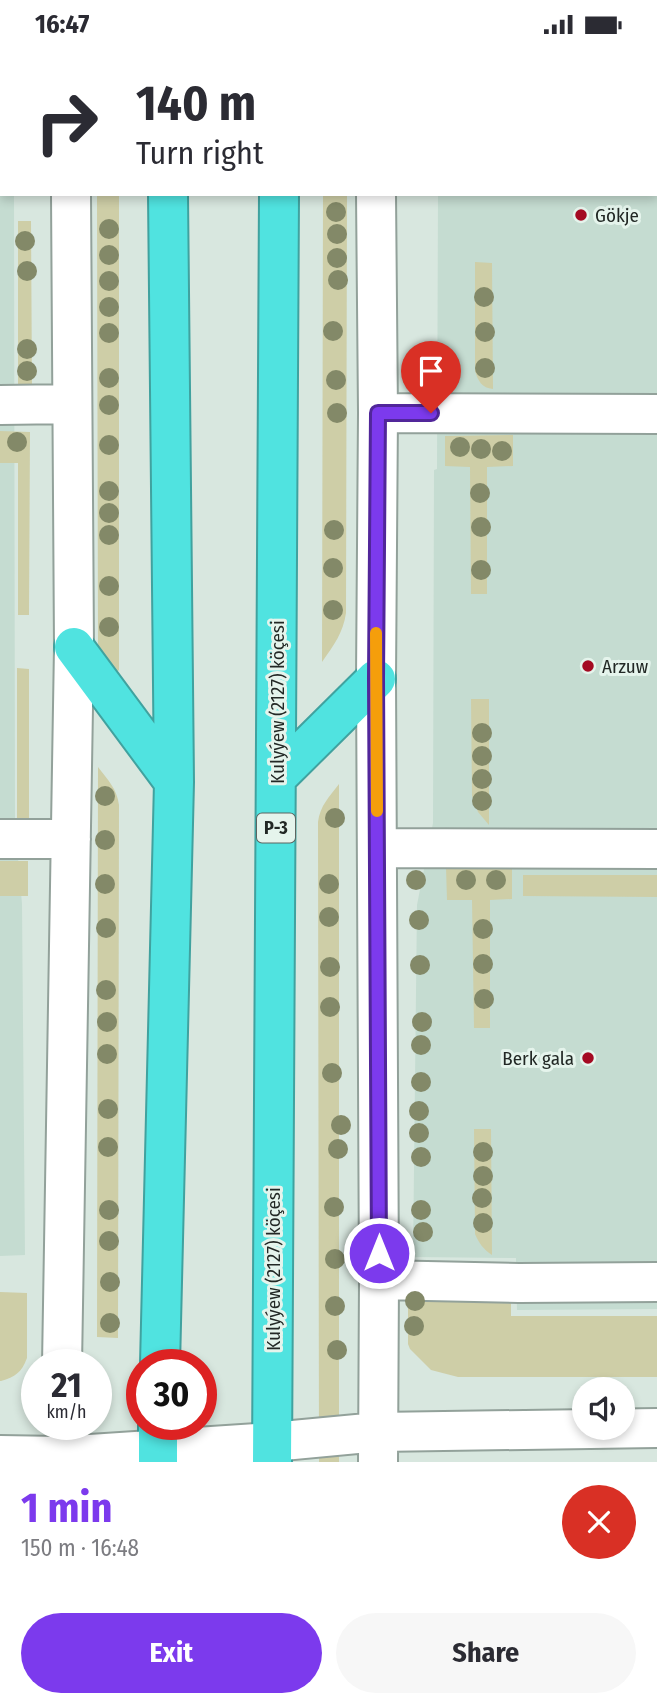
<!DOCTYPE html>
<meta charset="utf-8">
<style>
body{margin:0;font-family:"Fira Sans Condensed",sans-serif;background:#f7f7f7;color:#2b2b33;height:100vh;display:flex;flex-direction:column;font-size:26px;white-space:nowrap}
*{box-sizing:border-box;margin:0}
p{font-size:23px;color:#7c7c81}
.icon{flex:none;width:38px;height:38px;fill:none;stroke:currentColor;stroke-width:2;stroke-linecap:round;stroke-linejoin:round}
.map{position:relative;height:1413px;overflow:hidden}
.panel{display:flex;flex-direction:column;background:#fff;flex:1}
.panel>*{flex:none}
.banner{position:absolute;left:0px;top:0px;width:658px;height:147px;box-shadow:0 4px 10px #0003;background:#fff;color:#2b2b33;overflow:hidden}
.buttons{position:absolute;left:572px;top:1328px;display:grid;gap:14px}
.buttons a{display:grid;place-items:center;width:63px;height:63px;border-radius:50%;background:#fff;box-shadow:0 4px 10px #0003;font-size:35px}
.speed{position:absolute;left:21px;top:1300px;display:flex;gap:14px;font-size:35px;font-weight:700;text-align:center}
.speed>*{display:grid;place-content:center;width:91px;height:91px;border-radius:50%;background:#fff;box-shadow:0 4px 10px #0003;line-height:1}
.speed small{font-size:18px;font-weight:400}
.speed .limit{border:10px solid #d22;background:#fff;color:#111}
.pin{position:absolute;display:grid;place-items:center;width:60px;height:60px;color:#fff;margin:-72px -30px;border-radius:50% 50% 50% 0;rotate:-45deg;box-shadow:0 0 7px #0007}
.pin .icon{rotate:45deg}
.me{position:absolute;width:77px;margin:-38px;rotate:0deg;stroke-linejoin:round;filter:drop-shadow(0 0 5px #0008)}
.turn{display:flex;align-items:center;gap:24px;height:147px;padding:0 21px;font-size:32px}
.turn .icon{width:91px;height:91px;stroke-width:2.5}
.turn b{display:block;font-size:49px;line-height:60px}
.round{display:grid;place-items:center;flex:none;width:74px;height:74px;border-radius:37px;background:#f7f7f7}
.headline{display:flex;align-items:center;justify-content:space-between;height:119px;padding:0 21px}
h1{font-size:42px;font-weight:700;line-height:52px;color:#7c3aed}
.cta{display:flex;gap:14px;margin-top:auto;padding:14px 21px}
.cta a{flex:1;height:80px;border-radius:42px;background:#7c3aed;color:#fff;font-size:28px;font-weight:700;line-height:80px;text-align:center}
.cta a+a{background:#f7f7f7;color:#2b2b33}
.status{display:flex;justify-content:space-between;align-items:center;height:49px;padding:0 35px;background:#fff;direction:ltr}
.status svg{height:19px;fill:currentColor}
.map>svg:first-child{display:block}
.built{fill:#c5dcd1}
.green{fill:#cecea7}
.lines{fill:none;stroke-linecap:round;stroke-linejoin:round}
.minor-casing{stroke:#92a19a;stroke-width:42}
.highway-casing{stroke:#40a29f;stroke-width:42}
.minor{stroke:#fff;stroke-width:38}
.highway{stroke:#50e3e0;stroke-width:38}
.tree{fill:#838968}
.route-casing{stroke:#51269a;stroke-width:18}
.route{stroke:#7c3aed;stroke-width:12}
.slow{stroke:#f59e0b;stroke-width:12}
.poi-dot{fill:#a40a22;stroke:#e5f4ec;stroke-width:2.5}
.labels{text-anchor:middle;stroke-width:6;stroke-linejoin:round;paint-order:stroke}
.shield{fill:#e5f4ec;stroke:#5c6561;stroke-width:2}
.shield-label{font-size:18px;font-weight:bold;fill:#222825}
.poi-label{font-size:19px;fill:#222825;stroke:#e5f4ec;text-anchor:start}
.street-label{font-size:19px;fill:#222825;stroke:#e5f4ec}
</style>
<div class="status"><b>16:47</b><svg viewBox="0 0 49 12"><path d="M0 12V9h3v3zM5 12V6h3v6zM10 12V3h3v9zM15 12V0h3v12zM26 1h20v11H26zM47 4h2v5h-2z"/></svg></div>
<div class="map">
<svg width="657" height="1413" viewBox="0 0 657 1413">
<rect width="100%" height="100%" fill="#d8e7df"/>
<!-- built -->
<path class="built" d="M0 0H13V2H2V145H14L15 774 22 855 25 1206 0 1207Z
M438 0H657V1260L517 1261 516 1209 413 1208 417 856 433 774 434 421 437 420 438 145H656V2H438Z"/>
<!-- green -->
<path class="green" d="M97 145H119V621L117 623 102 606 98 597Z
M323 145H347L346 564C343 584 334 596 322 613Z
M18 172H31L32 341H18Z
M475 213 492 214 493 340C482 339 478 332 475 322Z
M0 382 30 383 29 566H18V414H0Z
M513 386V417L487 418V545H471L470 418 445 417V387Z
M17 619 29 620V769L17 775Z
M471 650H489V776L478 763 472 747Z
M98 718C108 731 117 740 119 756L118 1289 97 1288Z
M339 735V1413H319L318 773C320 757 329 748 339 735Z
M0 812H28V847H0Z
M446 818H512V850L490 851V979H474L472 851H447Z
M523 826H657V848L523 847Z
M474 1080H491L492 1206C483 1200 479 1194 475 1185Z
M0 1243 27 1244V1309C22 1323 15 1328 1 1332H0Z
M408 1251H511V1267H657V1328H458L431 1321 410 1300 408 1295Z"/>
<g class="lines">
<!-- minor casing -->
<g class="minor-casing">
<path id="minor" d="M70 0V2
M374 0V2
M376 145 378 364 376 630 379 1231 378 1413
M0 356 72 355
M378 364 657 365
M0 790H71
M377 799 657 800
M379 1231 519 1234 657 1233
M62 1316 74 598 71 145
M0 1406 60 1407 272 1393 378 1383 657 1379"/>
</g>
<!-- highway casing -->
<g class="highway-casing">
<path id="highway" d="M166 0V2
M279 2V0
M74 598 174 733
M277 728 376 630
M160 1316 174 733 168 145
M158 1413V1376
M272 1413 279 145"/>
</g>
<!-- minor -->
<use href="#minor" class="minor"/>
<!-- highway -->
<use href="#highway" class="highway"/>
</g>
<!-- trees -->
<g class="tree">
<circle cx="336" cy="163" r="10"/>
<circle cx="109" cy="180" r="10"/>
<circle cx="337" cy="185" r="10"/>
<circle cx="25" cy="192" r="10"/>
<circle cx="109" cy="206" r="10"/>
<circle cx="337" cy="209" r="10"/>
<circle cx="27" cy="222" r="10"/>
<circle cx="338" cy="231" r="10"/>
<circle cx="109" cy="232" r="10"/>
<circle cx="484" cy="248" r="10"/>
<circle cx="109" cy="258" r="10"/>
<circle cx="333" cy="282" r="10"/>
<circle cx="485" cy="283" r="10"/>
<circle cx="109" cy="284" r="10"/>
<circle cx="27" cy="300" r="10"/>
<circle cx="485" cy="319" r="10"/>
<circle cx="27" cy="322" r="10"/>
<circle cx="109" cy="329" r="10"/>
<circle cx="336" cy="331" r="10"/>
<circle cx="109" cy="356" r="10"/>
<circle cx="337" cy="364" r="10"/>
<circle cx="17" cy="393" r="10"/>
<circle cx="109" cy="396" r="10"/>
<circle cx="460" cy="398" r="10"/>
<circle cx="481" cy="400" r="10"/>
<circle cx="502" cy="402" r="10"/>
<circle cx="109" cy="442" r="10"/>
<circle cx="480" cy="444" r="10"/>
<circle cx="109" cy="464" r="10"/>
<circle cx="481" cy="478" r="10"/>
<circle cx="334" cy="481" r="10"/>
<circle cx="109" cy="486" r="10"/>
<circle cx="333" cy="519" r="10"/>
<circle cx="481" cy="521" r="10"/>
<circle cx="109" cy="537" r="10"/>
<circle cx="333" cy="561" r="10"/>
<circle cx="109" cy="578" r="10"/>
<circle cx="482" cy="684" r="10"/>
<circle cx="482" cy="707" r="10"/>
<circle cx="482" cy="730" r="10"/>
<circle cx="105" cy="747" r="10"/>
<circle cx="482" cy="752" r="10"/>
<circle cx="335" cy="769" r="10"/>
<circle cx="105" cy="791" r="10"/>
<circle cx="416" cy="831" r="10"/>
<circle cx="466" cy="831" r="10"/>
<circle cx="496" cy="831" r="10"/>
<circle cx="105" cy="835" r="10"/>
<circle cx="329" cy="835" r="10"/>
<circle cx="329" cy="868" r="10"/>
<circle cx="419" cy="871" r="10"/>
<circle cx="106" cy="879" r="10"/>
<circle cx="483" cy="880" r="10"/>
<circle cx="483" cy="915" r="10"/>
<circle cx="420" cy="916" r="10"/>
<circle cx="330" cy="918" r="10"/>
<circle cx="106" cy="941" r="10"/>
<circle cx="484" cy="950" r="10"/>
<circle cx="330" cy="958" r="10"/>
<circle cx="107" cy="973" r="10"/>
<circle cx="422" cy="973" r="10"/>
<circle cx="421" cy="996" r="10"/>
<circle cx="107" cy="1005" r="10"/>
<circle cx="332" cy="1024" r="10"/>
<circle cx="421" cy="1033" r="10"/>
<circle cx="108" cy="1060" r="10"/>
<circle cx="419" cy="1062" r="10"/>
<circle cx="341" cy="1076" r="10"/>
<circle cx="419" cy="1084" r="10"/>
<circle cx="108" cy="1098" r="10"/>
<circle cx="338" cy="1100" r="10"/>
<circle cx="483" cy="1103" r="10"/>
<circle cx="421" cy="1108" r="10"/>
<circle cx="483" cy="1127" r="10"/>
<circle cx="482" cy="1149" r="10"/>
<circle cx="334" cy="1158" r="10"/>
<circle cx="109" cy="1161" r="10"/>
<circle cx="421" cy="1161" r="10"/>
<circle cx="483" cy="1174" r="10"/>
<circle cx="423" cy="1183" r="10"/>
<circle cx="109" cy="1192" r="10"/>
<circle cx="335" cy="1210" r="10"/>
<circle cx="110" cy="1233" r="10"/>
<circle cx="415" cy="1252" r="10"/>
<circle cx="335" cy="1257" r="10"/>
<circle cx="110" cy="1274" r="10"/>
<circle cx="414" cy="1277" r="10"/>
<circle cx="337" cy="1301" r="10"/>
</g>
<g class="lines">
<!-- route casing -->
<g class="route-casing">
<path id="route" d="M379 1204 376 630 378 364H431"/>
</g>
<!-- route -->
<use href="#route" class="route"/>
<!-- slow -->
<path class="slow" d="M376 584 377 762"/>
</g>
<!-- markers -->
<g class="poi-dot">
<circle cx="581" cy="166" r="7"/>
<circle cx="588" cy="617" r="7"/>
<circle cx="588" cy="1009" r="7"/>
</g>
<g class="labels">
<!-- shield labels -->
<rect class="shield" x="257" y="764.5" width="38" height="29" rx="5"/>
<g class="shield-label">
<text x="276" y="785">P-3</text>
</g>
<!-- poi labels -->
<g class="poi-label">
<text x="595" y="173">Gökje</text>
<text x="602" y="624">Arzuw</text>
<text x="574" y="1016" text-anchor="end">Berk gala</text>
</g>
<!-- street labels -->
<g class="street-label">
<text transform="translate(277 653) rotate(-90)" y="7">Kulyýew (2127) köçesi</text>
<text transform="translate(273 1220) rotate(-90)" y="7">Kulyýew (2127) köçesi</text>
</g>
</g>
</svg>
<div class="buttons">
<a><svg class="icon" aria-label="sound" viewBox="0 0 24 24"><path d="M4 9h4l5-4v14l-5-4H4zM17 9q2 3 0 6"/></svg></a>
</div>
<div class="speed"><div>21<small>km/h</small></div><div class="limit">30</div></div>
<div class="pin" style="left:431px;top:364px;background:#d93025"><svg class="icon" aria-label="arrive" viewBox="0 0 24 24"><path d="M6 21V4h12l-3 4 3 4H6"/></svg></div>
<svg class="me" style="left:379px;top:1204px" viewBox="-20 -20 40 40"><circle r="17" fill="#7c3aed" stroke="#fff" stroke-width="3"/><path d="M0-11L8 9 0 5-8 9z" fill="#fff"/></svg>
<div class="banner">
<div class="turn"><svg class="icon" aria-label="right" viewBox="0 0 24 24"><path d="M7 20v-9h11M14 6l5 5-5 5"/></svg><div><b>140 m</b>Turn right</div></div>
</div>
</div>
<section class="panel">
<div class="headline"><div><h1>1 min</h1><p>150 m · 16:48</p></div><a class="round" style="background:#d93025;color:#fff"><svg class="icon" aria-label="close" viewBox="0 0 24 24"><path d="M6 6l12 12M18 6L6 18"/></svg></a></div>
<div class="cta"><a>Exit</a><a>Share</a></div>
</section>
